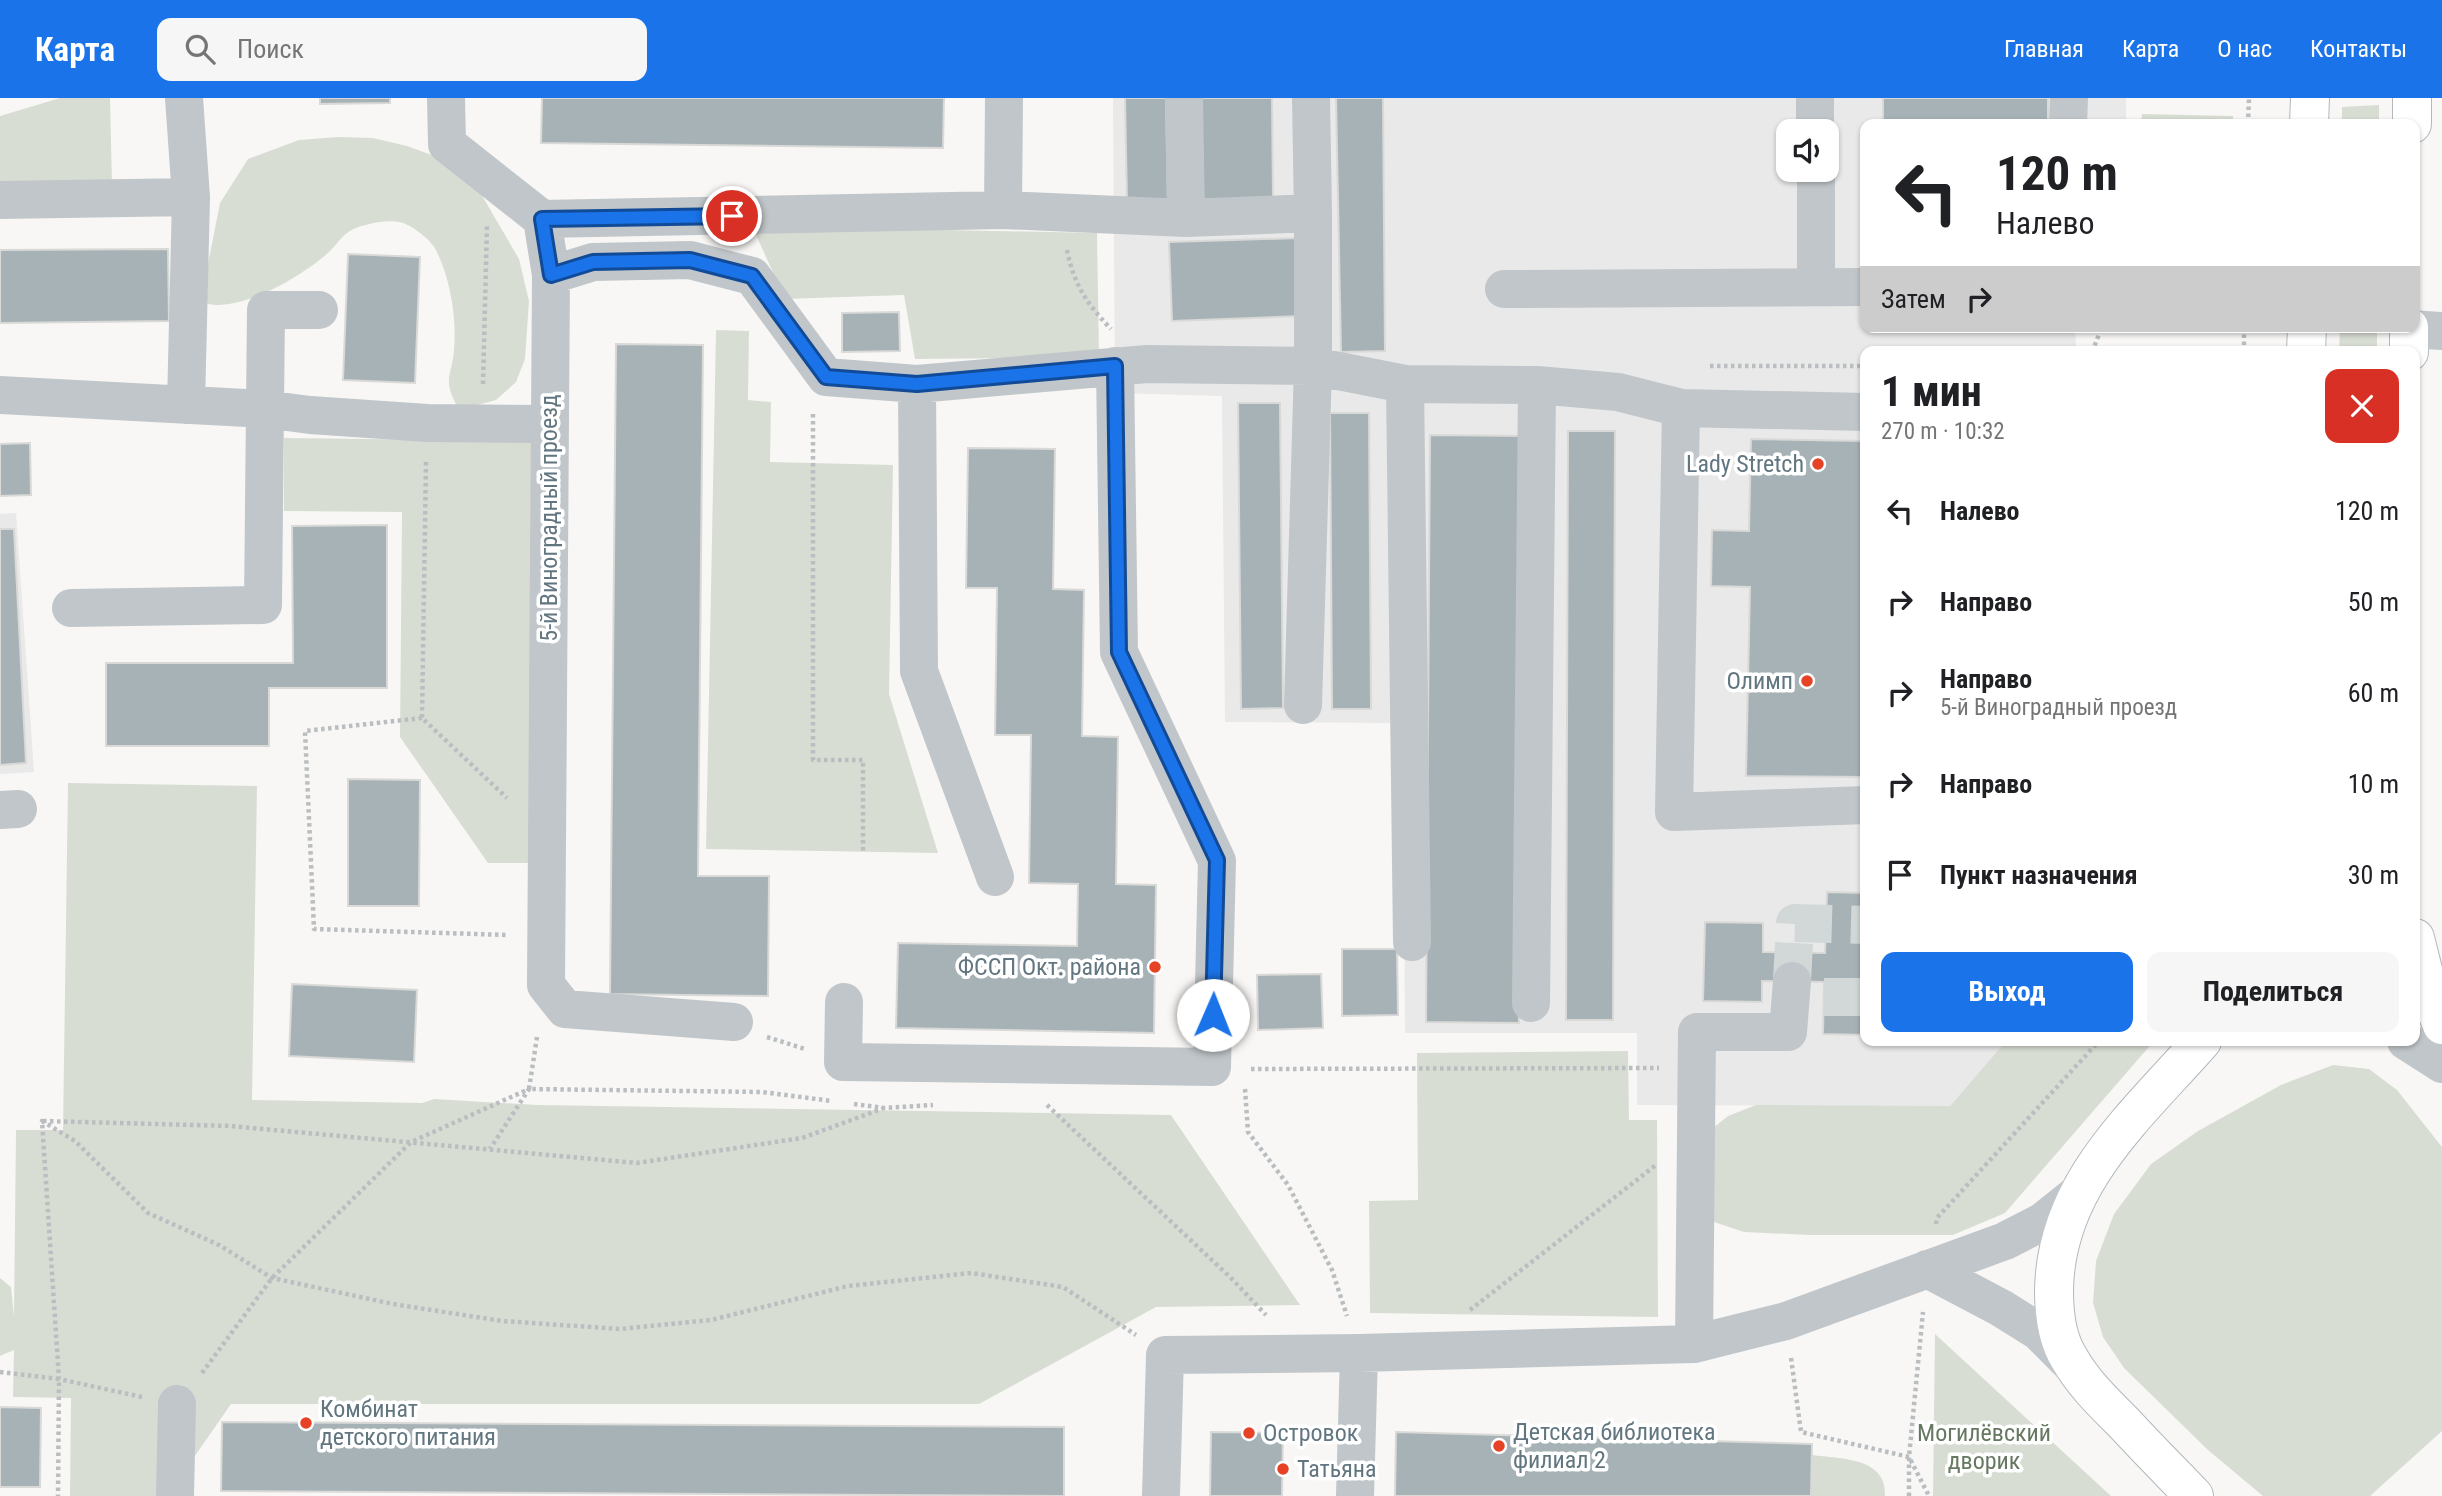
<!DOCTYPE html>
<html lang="ru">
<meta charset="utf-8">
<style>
body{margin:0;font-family:"Roboto Condensed",sans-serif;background:#f6f6f6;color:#202124;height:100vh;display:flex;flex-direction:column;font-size:26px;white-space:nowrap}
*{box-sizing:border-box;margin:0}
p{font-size:23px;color:#757577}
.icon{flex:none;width:38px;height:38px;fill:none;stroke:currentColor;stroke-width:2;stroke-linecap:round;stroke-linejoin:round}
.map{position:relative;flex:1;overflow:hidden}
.side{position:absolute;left:1860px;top:248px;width:560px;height:700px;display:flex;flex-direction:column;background:#fff;border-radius:14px;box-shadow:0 2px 5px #0004}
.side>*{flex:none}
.hud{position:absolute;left:1860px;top:21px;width:560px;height:214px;border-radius:14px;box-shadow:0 2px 5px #0004;background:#fff;color:#202124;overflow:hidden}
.fabs{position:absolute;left:1776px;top:21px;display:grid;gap:14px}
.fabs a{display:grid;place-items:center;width:63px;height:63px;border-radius:14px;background:#fff;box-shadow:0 2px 5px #0004;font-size:35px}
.pin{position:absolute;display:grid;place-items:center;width:60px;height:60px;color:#fff;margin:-30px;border:4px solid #fff;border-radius:50%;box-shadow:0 2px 7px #0007}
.me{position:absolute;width:77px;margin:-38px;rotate:1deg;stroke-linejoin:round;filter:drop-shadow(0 0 5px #0008)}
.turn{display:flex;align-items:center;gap:24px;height:147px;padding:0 21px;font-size:32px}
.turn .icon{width:91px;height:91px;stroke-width:2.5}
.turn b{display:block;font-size:49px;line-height:60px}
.then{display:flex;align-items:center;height:66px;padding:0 21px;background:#0003;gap:14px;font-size:26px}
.round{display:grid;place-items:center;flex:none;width:74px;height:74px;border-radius:14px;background:#f6f6f6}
.summary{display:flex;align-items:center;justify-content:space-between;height:119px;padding:0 21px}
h1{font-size:42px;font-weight:700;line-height:52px}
.action{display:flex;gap:14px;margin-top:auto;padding:14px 21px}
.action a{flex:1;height:80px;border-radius:14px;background:#1a73e8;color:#fff;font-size:28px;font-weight:700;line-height:80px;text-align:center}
.action a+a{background:#f6f6f6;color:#202124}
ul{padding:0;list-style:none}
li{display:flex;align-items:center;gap:21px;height:91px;padding:0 21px}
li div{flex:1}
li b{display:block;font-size:26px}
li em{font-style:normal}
header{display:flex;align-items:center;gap:42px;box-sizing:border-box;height:98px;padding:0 35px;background:#1a73e8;color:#fff}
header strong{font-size:33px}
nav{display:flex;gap:38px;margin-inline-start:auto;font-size:24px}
.search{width:490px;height:63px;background:#f6f6f6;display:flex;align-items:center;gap:18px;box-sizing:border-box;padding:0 24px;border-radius:14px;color:#757577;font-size:26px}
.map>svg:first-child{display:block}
.built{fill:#e8e9e8;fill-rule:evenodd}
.green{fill:#d8ddd4}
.building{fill:#a7b2b6;stroke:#d9d9d7;stroke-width:2}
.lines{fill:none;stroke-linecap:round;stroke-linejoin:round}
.minor-tunnel{stroke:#d2d7d8;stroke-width:38;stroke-dasharray:38 19;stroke-linecap:butt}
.major-casing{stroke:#b2b8bb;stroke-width:40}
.path{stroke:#babec0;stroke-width:4.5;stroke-dasharray:3.5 3.5;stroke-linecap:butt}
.minor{stroke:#c0c6c9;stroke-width:38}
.major{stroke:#fff;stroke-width:38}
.route-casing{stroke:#114b97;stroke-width:18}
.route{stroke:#1a73e8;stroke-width:12}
.poi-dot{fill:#e64326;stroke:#fff;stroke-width:2.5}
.labels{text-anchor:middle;stroke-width:7;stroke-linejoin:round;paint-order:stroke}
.poi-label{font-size:24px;fill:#627680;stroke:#fff;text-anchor:start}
.street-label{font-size:24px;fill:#627680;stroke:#fff}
.park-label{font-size:24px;fill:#677861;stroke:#fff}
</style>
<header>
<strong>Карта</strong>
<div class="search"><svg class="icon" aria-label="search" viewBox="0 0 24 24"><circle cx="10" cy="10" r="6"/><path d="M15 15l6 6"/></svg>Поиск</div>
<nav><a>Главная</a><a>Карта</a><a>О нас</a><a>Контакты</a></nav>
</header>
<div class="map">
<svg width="2442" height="1398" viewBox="0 0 2442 1398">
<rect width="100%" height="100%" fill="#f8f7f5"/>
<!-- built -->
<path class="built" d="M1113 0H2126V26H1866V229H2075L2076 250 2242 251V254H1866V943H2006L1950 1008 1637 1007V935H1405L1403 625 1225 624 1222 298 1115 295ZM1788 33H1827V72H1788Z
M16 415 34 674 0 676V416Z"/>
<!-- green -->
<path class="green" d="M60 0H110L112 87 0 89V18Z
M2379 7V26H2342V9Z
M2142 16 2233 18V26H2141Z
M338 39 373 40 407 48 437 59 470 77 519 161 529 203 525 261 516 284 496 302 466 310 457 308C442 280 452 278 454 252 457 220 450 180 436 152 431 142 414 129 403 125 389 120 359 126 347 135 340 140 335 149 328 155 302 178 244 213 208 206L205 201 207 171 220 105 248 61 299 42Z
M752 128 1097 135 1099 259 915 261 904 197 785 201Z
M2090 229H2227V233Z
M2340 229H2377V254H2339Z
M716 232 749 233 748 302 771 304 770 364 893 367 889 596 938 755 706 751Z
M284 340 535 343 532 765H488L400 639 402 414 284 413Z
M68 685 257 688 252 1002 422 1005 434 1001 537 1007 1171 1017 1300 1207 1156 1209 979 1306H231L167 1398H70L71 1300 13 1299 14 1252 0 1258V1180L11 1189 14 1218 16 1032H63Z
M2006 943H2154L2005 1115 1953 1137H1810L1744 1134 1714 1124 1708 1034 1728 1018 1756 1007 1950 1008Z
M1628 953 1629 1022H1657L1658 1219 1370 1215 1369 1103 1418 1102 1417 955Z
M2333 967 2369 971 2397 992 2442 1049V1333L2370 1398H2263L2208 1352 2124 1270 2103 1239 2093 1205 2096 1163 2114 1116 2151 1066 2198 1033 2281 987Z
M1935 1236 2111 1398H1933Z
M1812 1357C1841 1361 1887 1359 1885 1398H1811Z"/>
<!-- building -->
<path class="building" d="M320 0H390V5L320 6Z
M542 0H944L943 50 541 45Z
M1125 0H1166L1168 103 1127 104Z
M1193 0H1272L1273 101H1195Z
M1336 0H1383L1385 253 1341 254Z
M1883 0H2048V26H1883Z
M1299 140 1302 218 1172 223 1169 144Z
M168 151 169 223 0 225V152Z
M348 156 420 159 415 285 343 282Z
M899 214 900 253 842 254V215Z
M616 246 703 247 698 778H769L768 898 610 896Z
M1238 305H1280L1283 610 1241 611Z
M1330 315H1369L1371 611H1332Z
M1568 333H1615L1613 922H1566Z
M1430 337 1522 338 1519 925 1426 924Z
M1751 341 1866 343V679L1746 678 1750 489 1711 488 1712 432 1749 433Z
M30 345 31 397 0 398V346Z
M968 350 1055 351 1053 491 1084 492 1082 638 1118 639 1116 786 1156 787 1154 935 896 930 898 845 1077 848 1078 786 1029 785 1031 637H995L997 490H966Z
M387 427V590H269V648H106V565H293L292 428Z
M0 431H14L26 665 0 667Z
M348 681 420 682 419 808H348Z
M1827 794 1866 795V937L1823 936 1824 884 1762 883V904L1703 903 1705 824 1763 825V854L1825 855Z
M1342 851H1397L1398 917 1342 918Z
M1321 876 1323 930 1258 932 1257 877Z
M292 886 417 892 414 964 289 958Z
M0 1309 41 1310 40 1389H0Z
M222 1324 1064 1329V1398L221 1393Z
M1211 1334 1283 1335 1282 1398H1210Z
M1396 1334 1812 1346 1811 1398H1395Z"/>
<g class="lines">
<!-- minor-tunnel -->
<path class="minor-tunnel" d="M1792 883 1795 825 1866 827
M1824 899H1866"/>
<!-- major casing -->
<g class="major-casing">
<path id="major" d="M2309 26 2310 0
M2412 26V0
M2306 254 2307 229
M2409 254V229
M2415 840 2428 892 2442 927
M2194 1398C2171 1374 2147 1350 2124 1325 2104 1305 2083 1285 2069 1260 2057 1241 2054 1215 2054 1193 2055 1086 2136 1018 2202 943"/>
</g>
<!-- path -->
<path class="path" d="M2248 26 2249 0
M1067 152C1074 187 1087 206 1111 231
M2092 254 2102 229
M2244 254V229
M1710 268H1866
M483 286 487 127
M813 316V662H863V754
M426 364 422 620 507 700
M422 620 305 633 314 831 508 837
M537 939 529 991 762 994 832 1003
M767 939 805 951
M1251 971 1659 970
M1245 991 1248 1034 1288 1087 1332 1172 1347 1218
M854 1006 884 1010 933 1007
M1047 1007 1231 1180 1266 1217
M43 1023 230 1028 637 1065 802 1040 884 1010
M1936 1126 1937 1120 2099 943
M1470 1212 1656 1067
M1791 1260 1801 1334 1909 1359 1929 1398
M0 1274 59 1281 58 1398
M202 1275 272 1180 411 1044 529 991 490 1051
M142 1299 59 1281 42 1023 75 1043 148 1115 219 1147 272 1180 393 1206 502 1223 620 1231 711 1222 848 1188 971 1175 1063 1189 1136 1237
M1909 1398V1359L1923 1214"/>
<!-- minor -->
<path class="minor" d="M184 0 191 99 186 307
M446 0 447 46 542 121 551 177 546 887 565 911 734 924
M1184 0 1186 120
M1815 0V33
M2068 26 2069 0
M1816 72V189
M0 102 191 99
M1003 112 1004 0
M542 121 1003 112 1186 120 1313 115 1311 0
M551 177 593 164 690 162 752 178 826 279 917 286 1147 266 1313 268 1405 286 1537 287 1618 294 1681 310 1866 314
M1504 191 1866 189
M2409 231 2442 233
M917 286 919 573 995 779
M1405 286 1412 844
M0 297 264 311 310 317 427 325 550 326
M1681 310 1674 714 1866 707
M71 510 263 507 266 212H319
M1303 607 1313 268V115
M0 712 18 711
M844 904 843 964 1212 969 1217 763 1119 554 1115 268
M1531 905 1537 287
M2406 943 2442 966
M1927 1171 2001 1210 2038 1233 2073 1268
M1694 1246 1697 934H1788L1792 883
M175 1398 177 1306
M1161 1398 1165 1257 1359 1255 1694 1246 1786 1223 2005 1143 2042 1124 2077 1096
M1355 1398 1359 1255"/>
<!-- major -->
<use href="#major" class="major"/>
</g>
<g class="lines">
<!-- route casing -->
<g class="route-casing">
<path id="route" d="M732 118 542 121 551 177 593 164 690 162 752 178 826 279 917 286 1115 268 1119 554 1217 762 1213 917"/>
</g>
<!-- route -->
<use href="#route" class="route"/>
</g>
<!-- markers -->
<g class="poi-dot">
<circle cx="1818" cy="366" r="7"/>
<circle cx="1807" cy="583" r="7"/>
<circle cx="1155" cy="869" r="7"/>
<circle cx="306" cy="1325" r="7"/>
<circle cx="1249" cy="1335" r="7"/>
<circle cx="1499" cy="1348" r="7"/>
<circle cx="1283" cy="1371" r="7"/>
</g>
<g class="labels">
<!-- poi labels -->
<g class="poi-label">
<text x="1804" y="374" text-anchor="end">Lady Stretch</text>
<text x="1793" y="591" text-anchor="end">Олимп</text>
<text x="1141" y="877" text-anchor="end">ФССП Окт. района</text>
<text x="320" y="1319">Комбинат<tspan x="320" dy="28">детского питания</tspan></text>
<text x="1513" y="1342">Детская библиотека<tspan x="1513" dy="28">филиал 2</tspan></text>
<text x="1263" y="1343">Островок</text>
<text x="1297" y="1379">Татьяна</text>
</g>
<!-- street labels -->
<g class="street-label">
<text transform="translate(549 420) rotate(-90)" y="8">5-й Виноградный проезд</text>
</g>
<!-- park labels -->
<g class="park-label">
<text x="1984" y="1343">Могилёвский<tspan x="1984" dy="28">дворик</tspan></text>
</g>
</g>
</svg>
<div class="fabs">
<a><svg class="icon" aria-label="sound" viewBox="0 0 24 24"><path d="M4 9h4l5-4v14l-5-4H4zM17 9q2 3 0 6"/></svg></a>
</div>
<div class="pin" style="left:732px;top:118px;background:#d93025"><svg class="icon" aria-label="arrive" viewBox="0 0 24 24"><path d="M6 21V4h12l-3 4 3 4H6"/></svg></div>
<svg class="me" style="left:1213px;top:917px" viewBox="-20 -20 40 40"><circle r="19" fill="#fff"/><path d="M0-13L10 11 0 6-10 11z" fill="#1a73e8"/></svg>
<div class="hud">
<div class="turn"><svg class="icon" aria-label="left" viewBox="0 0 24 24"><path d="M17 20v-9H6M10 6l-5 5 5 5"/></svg><div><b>120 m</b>Налево</div></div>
<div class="then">Затем<svg class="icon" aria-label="right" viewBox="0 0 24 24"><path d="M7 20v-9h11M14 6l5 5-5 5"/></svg></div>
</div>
<section class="side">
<div class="summary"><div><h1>1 мин</h1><p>270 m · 10:32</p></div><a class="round" style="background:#d93025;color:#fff"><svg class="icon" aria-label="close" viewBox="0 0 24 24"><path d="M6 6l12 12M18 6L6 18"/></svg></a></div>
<ul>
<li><svg class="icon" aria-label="left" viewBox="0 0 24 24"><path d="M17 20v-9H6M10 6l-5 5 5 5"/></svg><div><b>Налево</b></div><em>120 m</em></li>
<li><svg class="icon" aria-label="right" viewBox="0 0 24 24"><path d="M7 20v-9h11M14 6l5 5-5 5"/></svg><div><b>Направо</b></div><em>50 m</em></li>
<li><svg class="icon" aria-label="right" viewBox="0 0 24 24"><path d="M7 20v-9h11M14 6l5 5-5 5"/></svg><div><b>Направо</b><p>5-й Виноградный проезд</p></div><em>60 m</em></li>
<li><svg class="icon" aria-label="right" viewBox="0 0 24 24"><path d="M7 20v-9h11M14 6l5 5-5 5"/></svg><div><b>Направо</b></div><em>10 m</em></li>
<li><svg class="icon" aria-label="arrive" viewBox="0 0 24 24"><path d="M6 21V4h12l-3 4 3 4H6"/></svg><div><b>Пункт назначения</b></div><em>30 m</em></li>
</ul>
<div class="action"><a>Выход</a><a>Поделиться</a></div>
</section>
</div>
